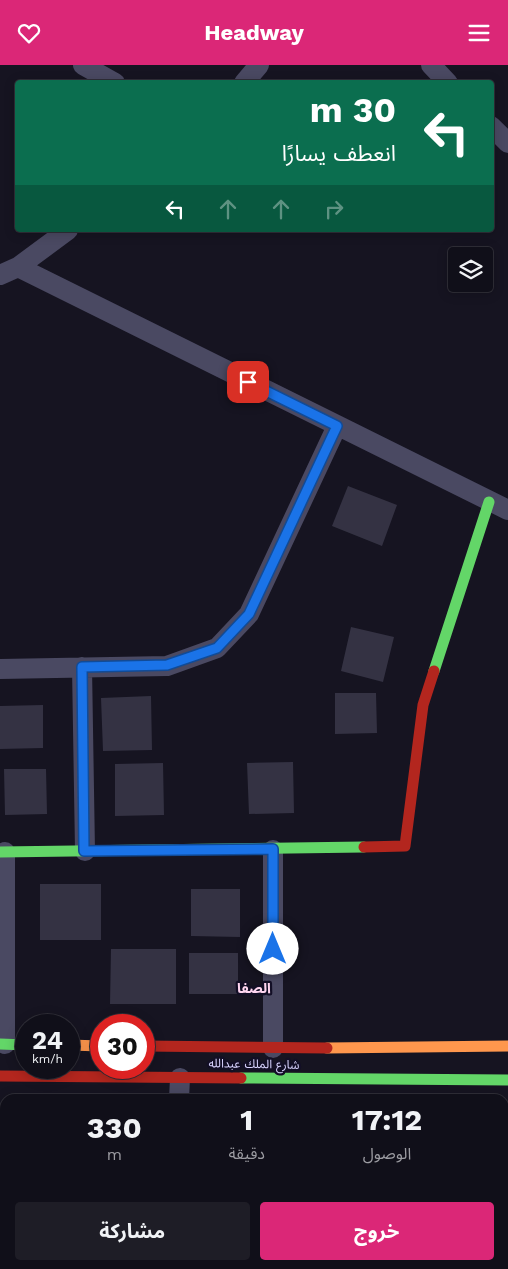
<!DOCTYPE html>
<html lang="ar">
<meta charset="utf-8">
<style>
body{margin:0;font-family:"Work Sans","Noto Sans Arabic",sans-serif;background:#1e1d26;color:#f1f3f6;direction:rtl;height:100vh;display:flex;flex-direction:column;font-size:19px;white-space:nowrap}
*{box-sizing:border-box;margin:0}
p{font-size:16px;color:#9c9ca2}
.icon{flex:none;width:28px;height:28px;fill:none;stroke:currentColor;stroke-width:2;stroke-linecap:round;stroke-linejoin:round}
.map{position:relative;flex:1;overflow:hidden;direction:ltr}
.side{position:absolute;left:0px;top:1029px;width:509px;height:176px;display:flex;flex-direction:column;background:#100f19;border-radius:15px 15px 0 0;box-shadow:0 2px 12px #0003,0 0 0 1px #302f38;direction:rtl}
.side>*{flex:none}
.banner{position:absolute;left:15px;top:15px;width:479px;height:152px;border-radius:5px;box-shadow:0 2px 12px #0003,0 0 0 1px #302f38;direction:rtl;background:#0b6e4f;color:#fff;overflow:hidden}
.buttons{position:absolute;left:448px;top:182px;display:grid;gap:10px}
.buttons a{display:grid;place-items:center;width:45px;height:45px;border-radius:5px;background:#100f19;box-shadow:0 2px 12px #0003,0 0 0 1px #302f38;font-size:25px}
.speed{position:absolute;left:15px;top:949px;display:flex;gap:10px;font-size:25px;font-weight:700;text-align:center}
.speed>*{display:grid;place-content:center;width:65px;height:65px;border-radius:50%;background:#100f19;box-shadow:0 2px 12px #0003,0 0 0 1px #302f38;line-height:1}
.speed small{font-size:12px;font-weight:400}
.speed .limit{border:8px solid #d22;background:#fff;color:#111}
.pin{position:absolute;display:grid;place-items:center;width:42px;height:42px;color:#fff;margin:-21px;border-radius:10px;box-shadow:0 2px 8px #0006}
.me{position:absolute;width:55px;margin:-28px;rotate:0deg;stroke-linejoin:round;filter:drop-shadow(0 0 4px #0008)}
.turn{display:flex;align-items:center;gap:18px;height:105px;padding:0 15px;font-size:22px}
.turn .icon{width:65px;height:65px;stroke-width:2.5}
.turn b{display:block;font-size:35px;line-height:42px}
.lanes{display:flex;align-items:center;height:48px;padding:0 15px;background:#0003;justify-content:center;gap:25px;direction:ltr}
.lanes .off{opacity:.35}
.eta{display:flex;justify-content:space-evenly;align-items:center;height:85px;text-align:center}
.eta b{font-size:30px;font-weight:700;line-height:35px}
.cta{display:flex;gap:10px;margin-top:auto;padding:10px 15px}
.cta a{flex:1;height:58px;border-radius:5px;background:#db2777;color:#fff;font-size:20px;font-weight:700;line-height:58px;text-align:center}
.cta a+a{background:#1e1d26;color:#f1f3f6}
header{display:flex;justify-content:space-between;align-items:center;height:65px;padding:0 15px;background:#db2777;color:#fff;font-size:22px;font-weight:700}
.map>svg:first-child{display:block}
.building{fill:#343243}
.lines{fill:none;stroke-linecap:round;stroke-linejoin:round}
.street{stroke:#4a4962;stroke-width:20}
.fast{stroke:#63d668;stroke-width:11}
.slow{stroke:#ff974d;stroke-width:11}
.jam{stroke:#b3261e;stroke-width:11}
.route-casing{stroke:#114b97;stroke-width:12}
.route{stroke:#1a73e8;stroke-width:9}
.labels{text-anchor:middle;stroke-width:4.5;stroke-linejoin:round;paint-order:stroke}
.street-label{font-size:12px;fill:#d9d4ff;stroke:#130f26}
.neighbourhood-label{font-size:14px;font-weight:bold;fill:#ffd6f0;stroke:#130f26}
</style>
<header><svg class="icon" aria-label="menu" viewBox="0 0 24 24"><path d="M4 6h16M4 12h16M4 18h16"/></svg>Headway<svg class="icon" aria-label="heart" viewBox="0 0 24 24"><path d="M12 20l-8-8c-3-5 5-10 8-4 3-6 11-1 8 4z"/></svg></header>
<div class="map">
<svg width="508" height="1204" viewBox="0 0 508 1204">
<rect width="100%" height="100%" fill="#161421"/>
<!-- building -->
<path class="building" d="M348 421 397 440 382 481 332 461Z
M351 562 394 572 383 617 341 606Z
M335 628H376L377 668 335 669Z
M151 631 152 685 103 686 101 633Z
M43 640V683L0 684V641Z
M293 697 294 748 249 749 247 698Z
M163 698 164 750 115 751V699Z
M4 704H46L47 749 5 750Z
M40 819H101V875H40Z
M191 824H240V872L191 871Z
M111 884H176V939H110Z
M189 888H238V929H189Z"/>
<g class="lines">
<!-- street -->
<path class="street" d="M83 0 115 18
M431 0 448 18
M244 18 259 0
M491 61 508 78
M18 202 508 445
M0 210 18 202 68 165
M82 602 85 786
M0 604 167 601 217 583 249 549 337 361
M273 785V983
M5 787V979
M179 1034 180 1013
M170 1204V1200"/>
<!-- fast -->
<path class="fast" d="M434 606 489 437
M0 787 364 782
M0 979 26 980
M241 1013 508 1015"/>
<!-- slow -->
<path class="slow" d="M69 980 101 981
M327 983 508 981"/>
<!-- jam -->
<path class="jam" d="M364 782 405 781 423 640 434 606
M144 981 327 983
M0 1011 241 1013"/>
</g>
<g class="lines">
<!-- route casing -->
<g class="route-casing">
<path id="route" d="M248 317 337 361 249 549 217 583 167 600 82 602 84 786 273 784V884"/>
</g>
<!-- route -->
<use href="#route" class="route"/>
</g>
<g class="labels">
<!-- street labels -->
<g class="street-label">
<text transform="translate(254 999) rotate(1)" y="4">شارع الملك عبدالله</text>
</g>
<!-- neighbourhood labels -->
<g class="neighbourhood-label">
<text x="254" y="928">الصفا</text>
</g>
</g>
</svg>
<div class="buttons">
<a><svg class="icon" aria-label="layers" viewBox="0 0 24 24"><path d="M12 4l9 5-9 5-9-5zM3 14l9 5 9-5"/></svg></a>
</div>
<div class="speed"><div>24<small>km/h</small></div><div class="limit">30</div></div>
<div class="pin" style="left:248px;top:317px;background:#d93025"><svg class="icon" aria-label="arrive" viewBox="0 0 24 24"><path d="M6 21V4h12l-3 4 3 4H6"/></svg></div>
<svg class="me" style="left:273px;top:884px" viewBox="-20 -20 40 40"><circle r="19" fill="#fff"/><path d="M0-13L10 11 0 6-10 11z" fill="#1a73e8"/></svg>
<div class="banner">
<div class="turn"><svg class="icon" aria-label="left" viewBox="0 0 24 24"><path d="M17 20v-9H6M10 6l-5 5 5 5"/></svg><div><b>30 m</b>انعطف يسارًا</div></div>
<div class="lanes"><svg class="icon" aria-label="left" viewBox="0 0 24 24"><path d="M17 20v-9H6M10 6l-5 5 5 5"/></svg><svg class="icon off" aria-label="ahead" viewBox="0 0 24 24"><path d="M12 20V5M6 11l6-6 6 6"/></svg><svg class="icon off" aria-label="ahead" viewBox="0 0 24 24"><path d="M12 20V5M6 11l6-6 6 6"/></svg><svg class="icon off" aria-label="right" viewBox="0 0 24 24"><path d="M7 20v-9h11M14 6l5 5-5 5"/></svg></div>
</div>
<section class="side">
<div class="eta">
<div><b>17:12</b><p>الوصول</p></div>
<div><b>1</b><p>دقيقة</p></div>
<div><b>330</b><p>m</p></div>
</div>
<div class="cta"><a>خروج</a><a>مشاركة</a></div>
</section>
</div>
